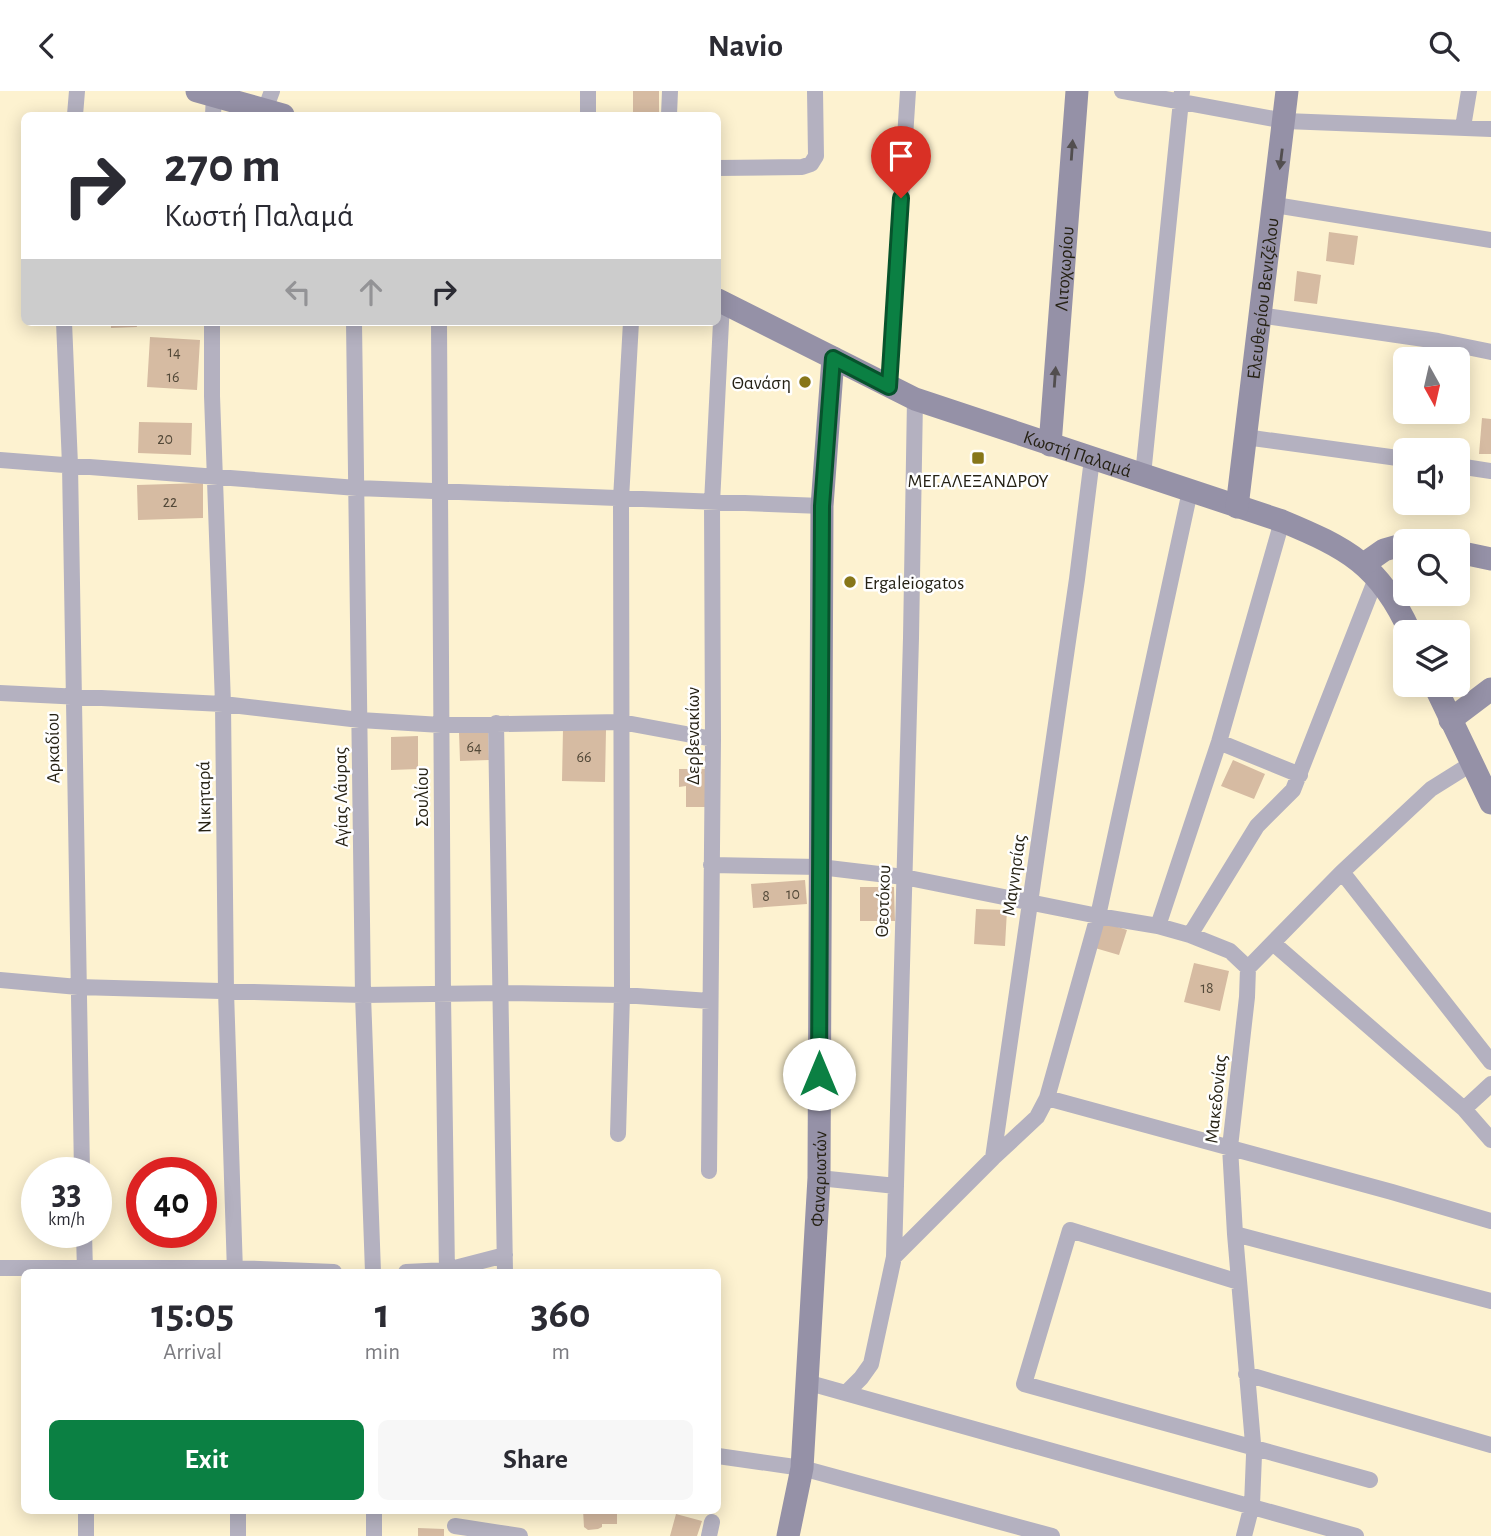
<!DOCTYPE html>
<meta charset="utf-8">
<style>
body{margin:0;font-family:"Alegreya Sans",sans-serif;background:#f7f7f7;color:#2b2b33;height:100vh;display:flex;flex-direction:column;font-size:26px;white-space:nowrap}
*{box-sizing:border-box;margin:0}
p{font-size:23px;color:#7c7c81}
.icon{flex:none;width:38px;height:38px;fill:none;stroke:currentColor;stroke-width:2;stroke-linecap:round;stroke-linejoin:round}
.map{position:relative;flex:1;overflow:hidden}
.details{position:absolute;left:21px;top:1178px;width:700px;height:245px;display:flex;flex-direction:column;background:#fff;border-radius:10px;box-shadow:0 4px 18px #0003}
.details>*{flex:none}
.guide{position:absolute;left:21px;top:21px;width:700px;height:214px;border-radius:10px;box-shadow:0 4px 18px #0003;background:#fff;color:#2b2b33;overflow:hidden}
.needle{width:46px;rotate:172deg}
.buttons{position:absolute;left:1393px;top:256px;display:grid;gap:14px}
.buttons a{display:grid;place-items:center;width:77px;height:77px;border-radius:10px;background:#fff;box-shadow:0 4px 18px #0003;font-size:35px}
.speed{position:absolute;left:21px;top:1066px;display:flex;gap:14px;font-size:35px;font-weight:700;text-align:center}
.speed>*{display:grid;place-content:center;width:91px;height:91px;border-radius:50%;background:#fff;box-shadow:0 4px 18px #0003;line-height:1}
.speed small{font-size:18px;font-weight:400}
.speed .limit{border:10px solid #d22;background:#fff;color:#111}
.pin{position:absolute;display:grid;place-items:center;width:60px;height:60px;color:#fff;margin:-72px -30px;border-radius:50% 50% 50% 0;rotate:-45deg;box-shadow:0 0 7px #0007}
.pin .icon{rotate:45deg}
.me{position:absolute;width:77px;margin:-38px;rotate:0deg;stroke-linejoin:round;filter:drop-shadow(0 0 5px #0008)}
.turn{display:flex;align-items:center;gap:24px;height:147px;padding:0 28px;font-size:32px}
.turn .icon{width:91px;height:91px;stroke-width:2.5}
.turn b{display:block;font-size:49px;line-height:60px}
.lanes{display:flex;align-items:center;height:66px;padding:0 28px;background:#0003;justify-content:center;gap:35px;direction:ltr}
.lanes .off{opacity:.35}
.eta{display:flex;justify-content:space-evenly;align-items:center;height:119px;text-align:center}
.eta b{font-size:42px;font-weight:700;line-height:49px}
.cta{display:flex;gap:14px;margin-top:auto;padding:14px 28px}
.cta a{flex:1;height:80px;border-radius:10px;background:#0b8043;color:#fff;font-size:28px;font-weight:700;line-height:80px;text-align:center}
.cta a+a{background:#f7f7f7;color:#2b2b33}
header{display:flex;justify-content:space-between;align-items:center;height:91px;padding:0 28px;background:#fff;font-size:32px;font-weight:700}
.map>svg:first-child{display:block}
.building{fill:#d6bba2}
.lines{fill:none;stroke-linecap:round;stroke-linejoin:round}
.street{stroke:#b4b1c0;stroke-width:16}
.secondary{stroke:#9591a7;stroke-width:23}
.oneway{fill:#524e4f}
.route-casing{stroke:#07532c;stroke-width:18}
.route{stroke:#0b8043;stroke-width:12}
.poi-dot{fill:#877619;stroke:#fff;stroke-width:2.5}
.labels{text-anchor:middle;stroke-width:5;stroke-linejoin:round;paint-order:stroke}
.number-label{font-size:16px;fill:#524838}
.street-label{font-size:19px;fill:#262215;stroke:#fff}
.poi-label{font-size:19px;fill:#262215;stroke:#fff;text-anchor:end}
</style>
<header><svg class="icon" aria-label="back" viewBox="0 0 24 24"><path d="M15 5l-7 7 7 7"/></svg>Navio<svg class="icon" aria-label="search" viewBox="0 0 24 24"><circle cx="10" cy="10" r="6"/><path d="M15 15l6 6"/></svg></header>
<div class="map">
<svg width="1491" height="1445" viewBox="0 0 1491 1445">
<rect width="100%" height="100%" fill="#fdf2d0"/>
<!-- building -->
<path class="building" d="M633 0H659V24H633Z
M1329 141 1358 145 1354 174 1326 170Z
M1297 180 1321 184 1317 213 1294 210Z
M111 231H136L137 236 111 237Z
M150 246 200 249 197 299 147 296Z
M1482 327 1491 328V363H1479Z
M139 331 192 332 191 364 138 362Z
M203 392V427L138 429 137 394Z
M563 638 606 639 605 691 562 690Z
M488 640 489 669 460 670 459 641Z
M418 645V678L391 679V646Z
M1233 669 1265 683 1254 708 1221 695Z
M679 678H705V716H686V695L679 696Z
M805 789 807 813 753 817 751 793Z
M860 796H894L895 830H860Z
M976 818 1007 819 1005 855 974 853Z
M1103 831 1127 839 1119 864 1095 857Z
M1194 872 1229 880 1220 920 1184 911Z
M583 1419H617V1433H602V1436L598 1438 588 1439 584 1436Z
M676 1423 702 1430 697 1445H670Z
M418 1437 444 1438V1445H418Z"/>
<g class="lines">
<!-- street -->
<path class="street" d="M588 0V24
M1122 0 1285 30 1491 38
M265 19 272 0
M75 24 77 0
M213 24 214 5
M669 24 670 0
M1463 36 1469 0
M718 77 802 76 811 73 816 65 815 0
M1275 114 1491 149
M1259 224 1438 250 1491 261
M64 231 70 374 82 1082
M212 231V305L223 613 226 900 235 1181
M354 231 363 904 373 1181
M439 231 443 904 447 1181
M889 296 908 0
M1245 346 1405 368
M0 369 357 397 822 415
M1458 375 1491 380
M1143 384 1182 0
M0 602 223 613 360 629 441 634 621 631 713 648
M496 632 505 1181
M1219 651 1300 684
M711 774 820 776 904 786 1098 825 1158 835 1190 844 1230 860 1248 877
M1342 781 1491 971
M1158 835 1219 651 1282 430
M1190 844 1257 735 1293 699 1377 485
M1273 852 1464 1018 1491 1049
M0 889 78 896 363 904 502 902 622 904 710 910
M1047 1007 1392 1101 1491 1130
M1464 1018 1491 993
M618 1043 622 904 621 408 631 231
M993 1067 1037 1026 1047 1007 1098 825 1190 400
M709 1080 713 648 712 412 722 211
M819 1087 896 1095
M84 1141 85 1181
M1235 1143 1491 1210
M894 1166 993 1067 1077 488 1092 368
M0 1177H235L334 1181
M406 1181 447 1179 505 1164
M1239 1191 1070 1139 1024 1293 1370 1389
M1246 1283 1491 1354
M806 1291 1356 1445
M847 1301 861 1287 871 1273 894 1166 911 547 915 308
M718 1365 802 1377 1052 1445
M86 1419V1445
M374 1419V1445
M455 1435 520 1445
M238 1445V1419
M709 1445 712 1431
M1244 1445 1252 1414 1254 1364 1235 1143 1230 1056 1247 906 1248 877 1342 781 1431 698 1471 673"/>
<!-- secondary -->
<g class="secondary">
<path d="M197 0 283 24"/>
<path id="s1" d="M718 209 915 308 1282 430C1347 457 1380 474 1410 541"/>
<path id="s2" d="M1050 354 1077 0"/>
<path id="s3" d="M1237 416 1287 0"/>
<path d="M1458 461 1491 468"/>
<path d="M1364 473 1384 459 1405 453"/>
<path d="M1434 593 1491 712"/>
<path d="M1450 629 1491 598"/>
<path id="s4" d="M788 1445 802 1377 819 1087 822 415 833 267"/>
</g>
</g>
<!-- one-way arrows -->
<defs><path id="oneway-solid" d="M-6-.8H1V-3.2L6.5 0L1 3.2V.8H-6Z" transform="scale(1.75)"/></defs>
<g class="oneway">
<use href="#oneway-solid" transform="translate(1072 59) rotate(-86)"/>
<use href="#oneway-solid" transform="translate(1281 68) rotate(97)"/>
<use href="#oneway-solid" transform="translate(1055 286) rotate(-86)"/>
</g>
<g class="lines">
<!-- route casing -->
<g class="route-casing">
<path id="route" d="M819 983 822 415 833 267 889 296 901 107"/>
</g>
<!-- route -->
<use href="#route" class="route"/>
</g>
<!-- markers -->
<g class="poi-dot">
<circle cx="805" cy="291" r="7"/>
<rect x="971" y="360" width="14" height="14" rx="3.5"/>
<circle cx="850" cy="491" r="7"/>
</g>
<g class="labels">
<!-- number labels -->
<g class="number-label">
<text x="174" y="266">14</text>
<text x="173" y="291">16</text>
<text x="165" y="353">20</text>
<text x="170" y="416">22</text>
<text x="474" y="661">64</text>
<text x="584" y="671">66</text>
<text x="793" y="808">10</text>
<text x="766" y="810">8</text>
<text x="1207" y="902">18</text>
</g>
<!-- street labels -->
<g class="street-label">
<text dy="7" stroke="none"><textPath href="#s2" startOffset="177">Λιτοχωρίου</textPath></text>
<text dy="7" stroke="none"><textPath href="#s3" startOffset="210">Ελευθερίου Βενιζέλου</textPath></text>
<text dy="7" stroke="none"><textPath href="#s1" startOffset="392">Κωστή Παλαμά</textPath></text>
<text transform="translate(692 645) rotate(-90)" y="7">Δερβενακίων</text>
<text transform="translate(52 657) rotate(-91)" y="7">Αρκαδίου</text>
<text transform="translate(203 706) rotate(-91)" y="7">Νικηταρά</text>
<text transform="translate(340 706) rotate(-91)" y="7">Αγίας Λάυρας</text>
<text transform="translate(421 706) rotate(-90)" y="7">Σουλίου</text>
<text transform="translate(1013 784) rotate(-82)" y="7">Μαγνησίας</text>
<text transform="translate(882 810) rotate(-88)" y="7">Θεοτόκου</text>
<text transform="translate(1215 1008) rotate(-84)" y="7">Μακεδονίας</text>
<text dy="7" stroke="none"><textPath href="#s4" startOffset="359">Φαναριωτών</textPath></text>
</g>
<!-- poi labels -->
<g class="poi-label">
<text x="791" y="298">Θανάση</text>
<text x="978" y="396" text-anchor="middle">ΜΕΓ.ΑΛΕΞΑΝΔΡΟΥ</text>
<text x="864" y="498" text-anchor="start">Ergaleiogatos</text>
</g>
</g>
</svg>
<div class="buttons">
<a><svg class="needle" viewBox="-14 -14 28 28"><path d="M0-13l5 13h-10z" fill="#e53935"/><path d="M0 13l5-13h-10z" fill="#7c7c81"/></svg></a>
<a><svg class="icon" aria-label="sound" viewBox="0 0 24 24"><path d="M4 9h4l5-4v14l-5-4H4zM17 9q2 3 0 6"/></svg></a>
<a><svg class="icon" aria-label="search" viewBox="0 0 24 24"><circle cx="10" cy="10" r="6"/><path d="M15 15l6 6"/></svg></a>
<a><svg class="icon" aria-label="layers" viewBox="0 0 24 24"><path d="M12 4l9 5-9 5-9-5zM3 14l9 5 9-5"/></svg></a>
</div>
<div class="speed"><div>33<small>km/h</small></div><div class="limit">40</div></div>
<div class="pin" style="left:901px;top:107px;background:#d93025"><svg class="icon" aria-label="arrive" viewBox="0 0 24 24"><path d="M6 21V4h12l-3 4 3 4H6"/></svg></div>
<svg class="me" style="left:819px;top:983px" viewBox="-20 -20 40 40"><circle r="19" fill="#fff"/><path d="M0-13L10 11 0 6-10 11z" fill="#0b8043"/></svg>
<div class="guide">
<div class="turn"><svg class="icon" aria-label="right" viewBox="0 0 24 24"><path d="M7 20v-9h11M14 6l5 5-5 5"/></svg><div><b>270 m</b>Κωστή Παλαμά</div></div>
<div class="lanes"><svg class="icon off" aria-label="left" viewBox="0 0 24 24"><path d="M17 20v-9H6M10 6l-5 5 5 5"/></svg><svg class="icon off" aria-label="ahead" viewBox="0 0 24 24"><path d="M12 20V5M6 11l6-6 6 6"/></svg><svg class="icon" aria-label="right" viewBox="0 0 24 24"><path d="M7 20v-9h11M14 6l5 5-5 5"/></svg></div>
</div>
<section class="details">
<div class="eta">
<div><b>15:05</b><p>Arrival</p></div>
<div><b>1</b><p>min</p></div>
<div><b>360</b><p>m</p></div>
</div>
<div class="cta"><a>Exit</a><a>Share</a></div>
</section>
</div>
